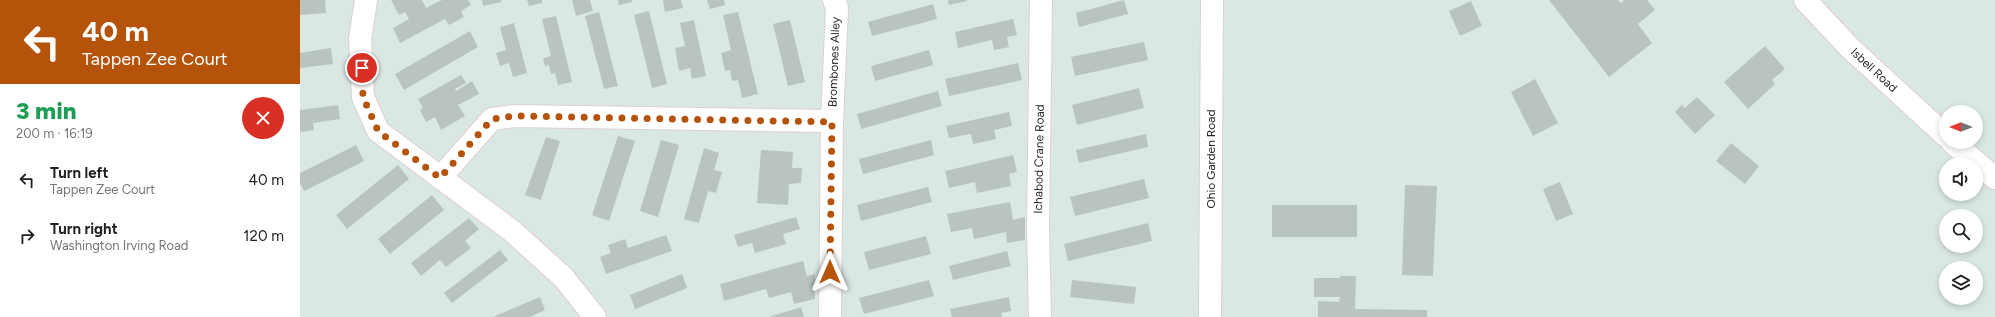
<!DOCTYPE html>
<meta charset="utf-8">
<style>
body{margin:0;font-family:Figtree,sans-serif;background:#f2f2f2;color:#202124;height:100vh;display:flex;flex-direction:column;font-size:15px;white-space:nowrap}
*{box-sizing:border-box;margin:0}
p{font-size:13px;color:#757577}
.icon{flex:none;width:22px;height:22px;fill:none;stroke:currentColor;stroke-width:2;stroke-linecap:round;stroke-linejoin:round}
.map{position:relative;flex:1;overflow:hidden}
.drawer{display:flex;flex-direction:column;background:#fff;width:300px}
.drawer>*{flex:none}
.guide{background:#b45309;color:#fff;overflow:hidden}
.needle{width:26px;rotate:270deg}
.tools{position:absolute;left:1639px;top:105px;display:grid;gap:8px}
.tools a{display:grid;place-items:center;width:44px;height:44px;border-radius:50%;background:#fff;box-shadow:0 2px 6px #0003;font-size:20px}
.pin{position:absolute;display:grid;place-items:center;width:34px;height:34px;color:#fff;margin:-17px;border:2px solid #fff;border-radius:50%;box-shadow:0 1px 4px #0007}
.me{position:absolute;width:44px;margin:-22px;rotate:0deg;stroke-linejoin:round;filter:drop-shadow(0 0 3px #0008)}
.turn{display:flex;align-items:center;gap:14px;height:84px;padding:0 16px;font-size:18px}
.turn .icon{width:52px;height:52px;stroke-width:2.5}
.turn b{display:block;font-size:28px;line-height:34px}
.round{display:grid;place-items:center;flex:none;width:42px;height:42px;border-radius:21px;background:#f2f2f2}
.summary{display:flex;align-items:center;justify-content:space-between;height:68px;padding:0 16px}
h1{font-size:24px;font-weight:800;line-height:30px;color:#1e9e55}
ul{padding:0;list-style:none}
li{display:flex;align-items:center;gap:12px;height:56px;padding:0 16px}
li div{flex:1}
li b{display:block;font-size:15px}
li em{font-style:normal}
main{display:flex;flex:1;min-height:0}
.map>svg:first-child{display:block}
.building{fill:#b9c4c1}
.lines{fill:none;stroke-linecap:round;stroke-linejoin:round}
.minor-casing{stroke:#dfcfcf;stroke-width:24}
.minor{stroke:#fff;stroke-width:22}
.route{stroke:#b45309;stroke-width:7;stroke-dasharray:0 12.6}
.labels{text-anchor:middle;stroke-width:3;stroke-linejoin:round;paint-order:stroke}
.street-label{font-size:12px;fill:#272727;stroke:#fff}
</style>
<main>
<section class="drawer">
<div class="guide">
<div class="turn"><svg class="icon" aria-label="left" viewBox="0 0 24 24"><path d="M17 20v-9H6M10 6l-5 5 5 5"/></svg><div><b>40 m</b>Tappen Zee Court</div></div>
</div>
<div class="summary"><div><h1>3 min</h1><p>200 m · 16:19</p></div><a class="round" style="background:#d93025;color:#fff"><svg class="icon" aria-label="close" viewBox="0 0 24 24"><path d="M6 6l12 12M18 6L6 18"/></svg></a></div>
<ul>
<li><svg class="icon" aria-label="left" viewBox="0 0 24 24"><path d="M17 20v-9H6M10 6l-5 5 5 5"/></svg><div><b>Turn left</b><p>Tappen Zee Court</p></div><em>40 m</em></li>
<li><svg class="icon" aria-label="right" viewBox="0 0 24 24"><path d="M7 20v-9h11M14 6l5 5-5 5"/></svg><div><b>Turn right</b><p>Washington Irving Road</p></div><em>120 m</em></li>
</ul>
</section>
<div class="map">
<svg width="1695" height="317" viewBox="0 0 1695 317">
<rect width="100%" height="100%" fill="#dae8e5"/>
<!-- building -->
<path class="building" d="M0 0H25L26 13 0 15Z
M91 0H122L126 8 142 0H168L171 5 161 11 164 17 149 25 145 19 100 43 93 28 109 19 105 12 99 15Z
M182 0H201V2L183 6Z
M227 0H242V3L229 6Z
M272 0H290L293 11 276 16Z
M318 0H332V2L319 5Z
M363 0H381L383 8 365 12Z
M407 0H424L425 5 410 9Z
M648 0H667V1L649 5Z
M824 0 828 14 779 27 776 13Z
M1249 0H1318L1321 3 1325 0H1347L1355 10 1338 24 1352 43 1309 77Z
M1171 1 1182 26 1160 36 1149 11Z
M633 4 637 19 572 36 568 22Z
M349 11 367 84 352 88 334 15Z
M299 12 318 86 304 89 285 16Z
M438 12 458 94 442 98 438 80 432 81 430 70 425 71 421 53 431 50 423 15Z
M256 16 272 82 258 85 255 73 251 74 249 65 245 66 243 58 251 56 242 19Z
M713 19 717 35 707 37 709 47 694 50 692 40 658 48 655 32Z
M394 20 406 76 392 79 390 68 379 71 375 48 385 46 380 23Z
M490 20 505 82 488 86 473 24Z
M214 23 227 73 213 77 209 63 200 66 196 53 206 50 200 27Z
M170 31 178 47 104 90 95 74Z
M844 42 848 60 775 76 771 57Z
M1465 46 1485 69 1472 80 1475 84 1448 109 1424 82Z
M31 48 33 64 0 68V53Z
M629 50 633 65 575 81 571 66Z
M718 63 722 80 649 96 645 79Z
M161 75 166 83 155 89 156 91 172 81 179 94 158 105 165 116 141 130 135 117 126 122 120 110 123 108 118 99Z
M1235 79 1258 123 1233 136 1211 92Z
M839 88 844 108 777 125 772 105Z
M638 91 642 106 561 129 557 114Z
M1397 97 1415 115 1395 134 1375 112 1382 105 1385 108Z
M38 105 40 119 13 123 14 130 0 132V110Z
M709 112 712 126 694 130 696 139 673 144 671 134 649 138 646 126Z
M846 134 848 147 779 163 776 150Z
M318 136 335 141 309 221 292 215Z
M246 137 260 141 241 200 225 195Z
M361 140 379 145 358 217 340 211Z
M631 140 634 155 563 174 559 159Z
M1431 143 1459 166 1445 184 1416 161Z
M56 145 64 161 4 191 0 183V173Z
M404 148 419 153 414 170 422 172 416 193 408 191 399 223 384 219Z
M461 150 493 152 492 168H502L501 183 489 184 488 205 457 203Z
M713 155 717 172 709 174 711 186 677 193 675 182 649 188 645 171Z
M98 165 109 179 47 229 36 215Z
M844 179 849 198 775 216 770 197Z
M1260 182 1273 214 1256 221 1243 189Z
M1105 185 1137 186 1133 276 1102 275Z
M628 187 632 202 561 221 557 205Z
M132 195 144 210 90 254 78 239Z
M710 202 713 220 725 217V240L707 243 706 232 674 239 672 228 651 232 647 214Z
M972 205H1057V237H972Z
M496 217 500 229 483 234 486 244 455 253 452 243 438 247 434 235Z
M169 218 179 229 165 241 171 248 146 267 140 260 121 276 111 263Z
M848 223 852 241 768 261 764 244Z
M366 235 372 251 306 274 300 257 311 253 308 245 325 239 328 248Z
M626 236 631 254 569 270 564 252Z
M200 250 208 260 152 303 144 293Z
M707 251 711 266 653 280 649 266Z
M503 261 507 276 515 274V299L494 304 491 292 469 298 466 289 424 301 420 284Z
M382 274 387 288 335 309 330 295Z
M1040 276H1056L1055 309 1127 310V317H1018V301L1039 302 1040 297H1014V278H1040Z
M629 280 634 296 564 314 559 298Z
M772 280 836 287 834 304 770 297Z
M240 297 245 310 230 317H193Z
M709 297 711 311 701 313 702 317H652L650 309Z
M501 307 504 317H469Z"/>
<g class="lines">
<!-- minor casing -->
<g class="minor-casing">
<path id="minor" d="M66 0 60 39 63 97 78 131 212 231 264 278 295 317
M1505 0 1549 47 1646 136
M1652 142 1695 178
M140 178 192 119 215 116 532 121
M530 317 532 121 537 8 534 0
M740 317 738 229 741 0
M910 317 912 0"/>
</g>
<!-- minor -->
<use href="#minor" class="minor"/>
</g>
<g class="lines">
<!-- route -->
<path class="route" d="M62 68 63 97 78 131 140 178 192 119 215 116 532 122 530 272"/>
</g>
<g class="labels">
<!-- street labels -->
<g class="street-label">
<text transform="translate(534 62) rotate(-88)" y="4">Brombones Alley</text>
<text transform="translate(1574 70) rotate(43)" y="4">Isbell Road</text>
<text transform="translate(739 159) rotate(-89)" y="4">Ichabod Crane Road</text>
<text transform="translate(911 159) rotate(-90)" y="4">Ohio Garden Road</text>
</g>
</g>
</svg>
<div class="tools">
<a><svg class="needle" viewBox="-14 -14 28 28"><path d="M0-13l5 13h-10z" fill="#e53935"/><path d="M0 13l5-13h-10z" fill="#757577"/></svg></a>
<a><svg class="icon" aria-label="sound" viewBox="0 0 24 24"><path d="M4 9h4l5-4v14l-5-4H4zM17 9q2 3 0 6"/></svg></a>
<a><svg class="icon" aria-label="search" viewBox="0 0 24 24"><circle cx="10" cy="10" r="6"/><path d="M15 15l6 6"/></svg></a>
<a><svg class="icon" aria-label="layers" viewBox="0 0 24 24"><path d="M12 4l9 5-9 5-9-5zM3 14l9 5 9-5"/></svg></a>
</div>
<div class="pin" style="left:62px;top:68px;background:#d93025"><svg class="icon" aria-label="arrive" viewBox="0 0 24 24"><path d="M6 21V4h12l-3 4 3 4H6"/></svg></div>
<svg class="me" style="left:530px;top:272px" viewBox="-20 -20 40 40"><path d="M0-17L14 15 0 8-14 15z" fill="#b45309" stroke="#fff" stroke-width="4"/></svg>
</div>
</main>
